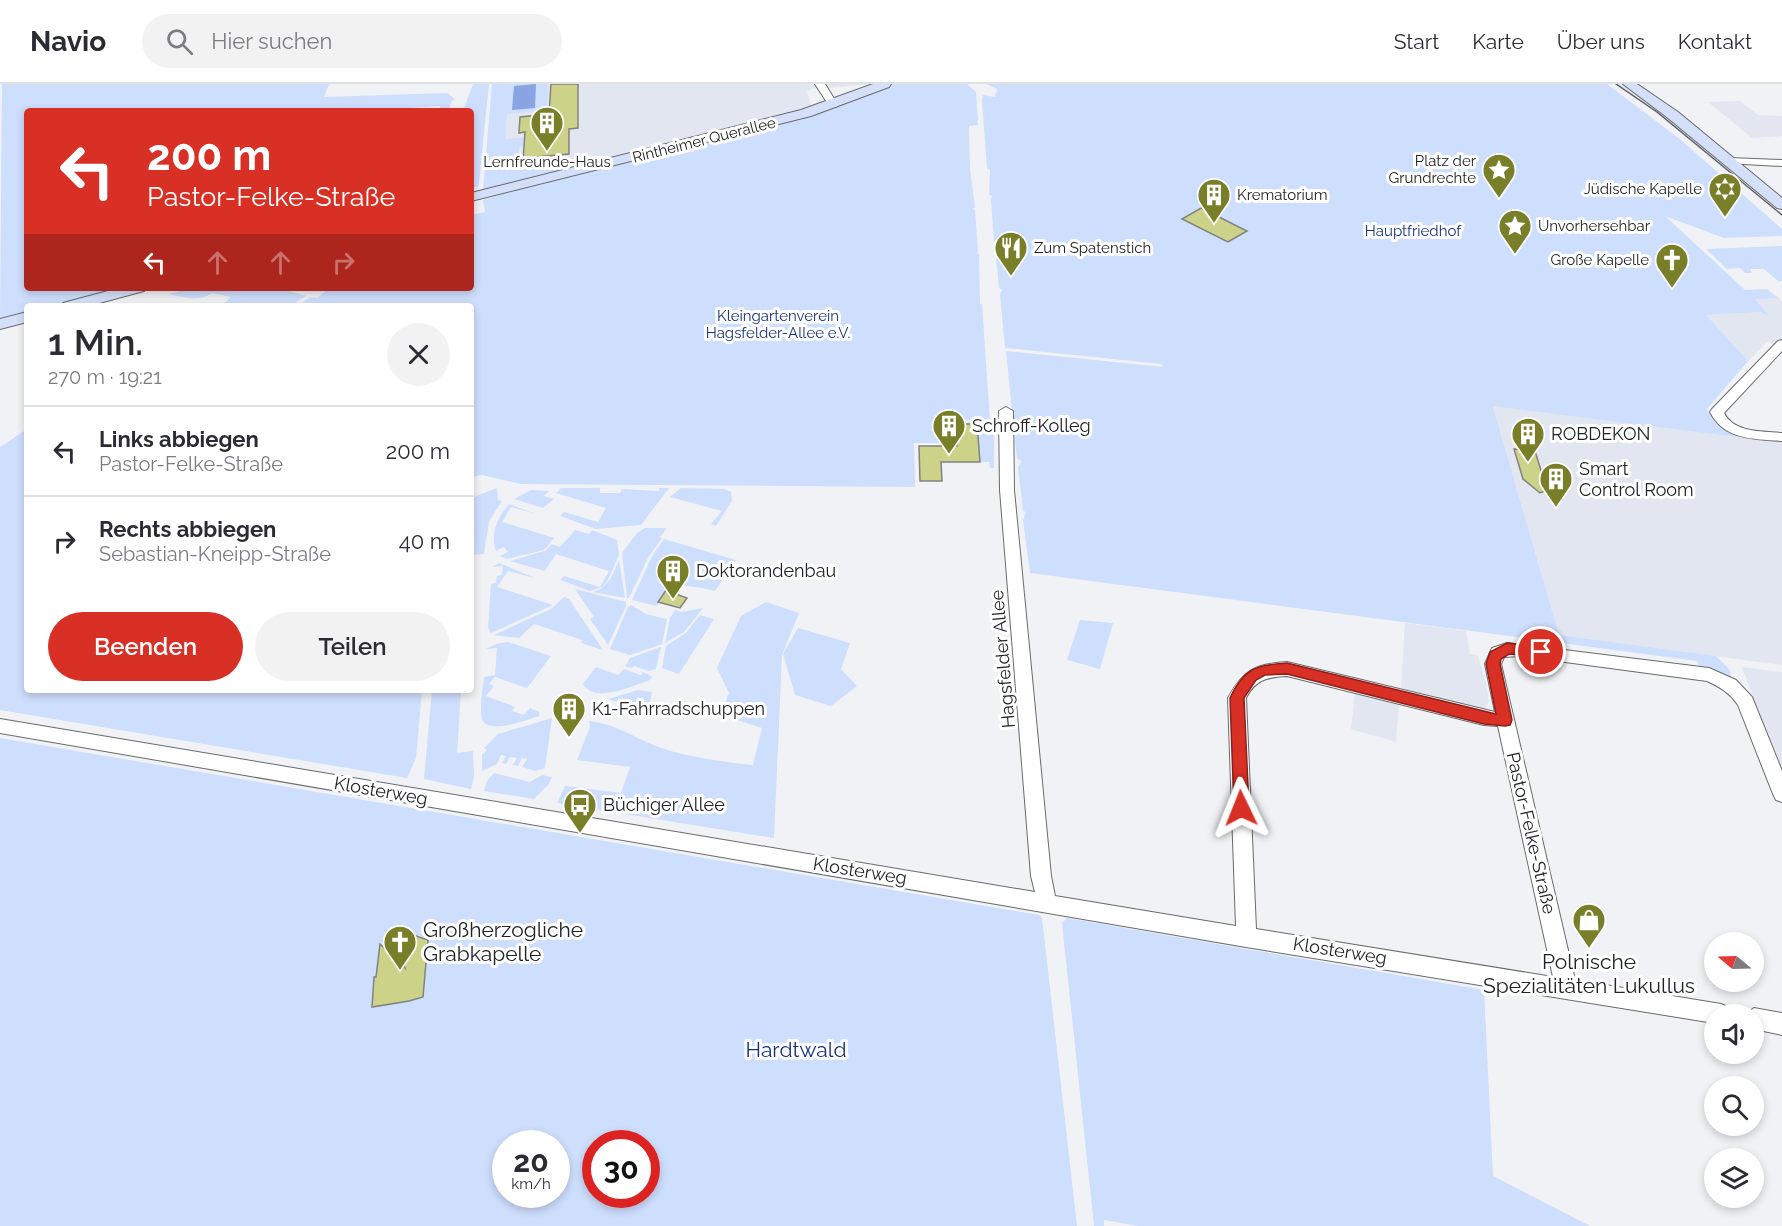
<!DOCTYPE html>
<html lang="de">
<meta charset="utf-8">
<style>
body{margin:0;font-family:Raleway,sans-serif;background:#f2f2f3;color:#2b2b33;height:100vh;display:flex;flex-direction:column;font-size:22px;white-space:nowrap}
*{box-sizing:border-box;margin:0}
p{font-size:20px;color:#7c7c81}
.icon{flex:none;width:33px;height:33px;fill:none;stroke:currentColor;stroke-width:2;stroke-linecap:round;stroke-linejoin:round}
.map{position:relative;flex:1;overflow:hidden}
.drawer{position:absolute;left:24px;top:219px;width:450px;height:390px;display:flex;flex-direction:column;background:#fff;border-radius:6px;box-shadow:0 3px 9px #0003}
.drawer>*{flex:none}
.top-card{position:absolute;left:24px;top:24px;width:450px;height:183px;border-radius:6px;box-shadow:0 3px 9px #0003;background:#d93025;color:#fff;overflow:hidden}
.needle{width:39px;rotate:289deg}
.tools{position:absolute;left:1704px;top:848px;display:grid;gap:12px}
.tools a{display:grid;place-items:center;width:60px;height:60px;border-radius:50%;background:#fff;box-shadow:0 3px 9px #0003;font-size:30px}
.speed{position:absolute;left:492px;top:1046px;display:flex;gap:12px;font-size:30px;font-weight:700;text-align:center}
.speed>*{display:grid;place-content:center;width:78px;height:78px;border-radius:50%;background:#fff;box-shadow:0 3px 9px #0003;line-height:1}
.speed small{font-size:15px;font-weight:400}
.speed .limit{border:9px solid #d22;background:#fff;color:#111}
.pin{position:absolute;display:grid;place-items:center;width:51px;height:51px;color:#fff;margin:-26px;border:3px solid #fff;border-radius:50%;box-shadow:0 2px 6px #0007}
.me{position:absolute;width:66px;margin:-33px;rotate:358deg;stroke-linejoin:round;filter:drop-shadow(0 0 4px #0008)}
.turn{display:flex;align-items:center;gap:21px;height:126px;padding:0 24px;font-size:27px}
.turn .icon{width:78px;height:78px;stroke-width:2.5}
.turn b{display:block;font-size:42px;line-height:51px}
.lanes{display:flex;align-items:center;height:57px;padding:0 24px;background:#0003;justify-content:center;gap:30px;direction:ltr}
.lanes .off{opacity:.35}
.round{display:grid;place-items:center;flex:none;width:63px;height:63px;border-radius:32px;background:#f2f2f3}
.overview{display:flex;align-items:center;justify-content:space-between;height:102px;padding:0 24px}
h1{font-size:36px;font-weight:600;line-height:45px}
.cta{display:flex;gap:12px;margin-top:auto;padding:12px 24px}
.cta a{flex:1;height:69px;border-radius:36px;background:#d93025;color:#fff;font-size:24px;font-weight:600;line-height:69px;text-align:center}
.cta a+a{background:#f2f2f3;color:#2b2b33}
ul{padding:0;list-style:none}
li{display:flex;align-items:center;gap:18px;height:90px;padding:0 24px;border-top:2px solid #e1e1e2}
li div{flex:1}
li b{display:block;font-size:22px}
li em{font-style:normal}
header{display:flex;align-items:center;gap:36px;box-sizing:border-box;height:84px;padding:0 30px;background:#fff;border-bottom:2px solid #e1e1e2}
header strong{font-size:28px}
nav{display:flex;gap:33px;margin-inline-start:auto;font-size:21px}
.search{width:420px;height:54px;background:#f2f2f3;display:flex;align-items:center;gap:15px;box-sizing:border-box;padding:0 21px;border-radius:33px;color:#7c7c81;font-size:22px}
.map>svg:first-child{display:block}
.built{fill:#e1e6f0}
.green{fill:#cedefd;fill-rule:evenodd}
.water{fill:#88a4e2}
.building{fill:#ccd389;stroke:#828280;stroke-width:1.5}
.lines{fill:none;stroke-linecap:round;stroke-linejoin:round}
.street-casing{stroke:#696a6c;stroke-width:2}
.secondary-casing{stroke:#696a6c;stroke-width:2}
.street{fill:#fff;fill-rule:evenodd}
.secondary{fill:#d4e0fa;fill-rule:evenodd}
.tram{stroke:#606163;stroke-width:1.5}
.route{fill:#d93025;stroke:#8d1f18;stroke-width:1.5}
.labels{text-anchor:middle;stroke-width:6;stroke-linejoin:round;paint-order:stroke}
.far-street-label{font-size:15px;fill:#222324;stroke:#fff}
.far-poi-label{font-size:15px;fill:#222324;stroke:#fff;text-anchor:end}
.far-park-label{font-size:15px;fill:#19337b;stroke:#fff}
.poi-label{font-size:18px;fill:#222324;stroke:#fff;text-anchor:start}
.street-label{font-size:18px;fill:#222324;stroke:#fff}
.near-poi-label{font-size:21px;fill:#222324;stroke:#fff;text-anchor:start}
.near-park-label{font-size:21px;fill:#19337b;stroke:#fff}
</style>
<header>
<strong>Navio</strong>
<div class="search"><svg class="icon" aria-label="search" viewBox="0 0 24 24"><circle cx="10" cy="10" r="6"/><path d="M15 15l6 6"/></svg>Hier suchen</div>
<nav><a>Start</a><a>Karte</a><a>Über uns</a><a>Kontakt</a></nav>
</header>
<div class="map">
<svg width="1782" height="1142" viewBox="0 0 1782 1142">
<rect width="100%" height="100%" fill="#f1f2f5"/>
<!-- built -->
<path class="built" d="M496 0H874L811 5 807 8 811 21 809 24 617 74 602 72 597 75 600 78 486 106Z
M1614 0H1622L1656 23 1728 84 1738 96 1654 27Z
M1740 17 1758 31 1782 32V52L1752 54 1708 18Z
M1743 207 1758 213 1777 212 1782 217V268L1768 257 1748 277 1706 231 1765 228Z
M1493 321 1782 358V581L1559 551Z
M1405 539 1466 547 1470 570 1478 572 1486 599 1489 617 1486 624 1479 628 1401 604Z
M1742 583 1782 588V692Z
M1355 608 1399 620 1396 658 1351 645Z"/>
<!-- green -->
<path class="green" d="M2 0H329L324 13 447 9 455 15 451 18 449 27H439L440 22C305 32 164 27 27 27V204H120L49 222H27V227L0 234Z
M473 0H489L479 99 478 103 471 104V27H463Z
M492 0H548L547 26 507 30 505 55 538 53 531 60 519 63 518 79 570 75 581 71 600 78 483 106Z
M890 0H967L976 8 978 41 969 42 970 85 975 123 973 125 975 126 978 168 976 170H979L980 220H982L990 337 959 336V340H956V349H940L941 359H914L915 403 521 400 482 391 471 393V222H298L310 213 317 214 328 205 324 204H471V131L485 128 483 116 526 103 827 26Z
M986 0H1607L1681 56 1782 145V152L1724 154 1665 132 1745 206 1767 205 1778 214 1755 215 1768 231 1761 228 1706 231 1748 277 1707 325 1714 338 1738 353 1493 322 1559 551 1716 572 1730 586 1731 595 1701 586 1697 577 1561 559 1559 551H1554L1555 558 1030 489 1023 436 1026 428 1023 427 1018 383 1022 377 1017 375 1013 334 1015 329 1012 327 1006 267 1163 283 1162 280 1005 264 1000 211 1002 206 999 204 995 160 997 159 994 157 991 116 992 112 989 111 990 86 987 84 982 16 983 11 995 13 997 5Z
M1782 162V197H1778L1764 185H1750L1752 189H1745L1740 184 1727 185 1706 165Z
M192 204H276L307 212 299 216 294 222H225L223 220 231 213 212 209C200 218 183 214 169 210Z
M967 338H994V384H990L989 378H980L977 341 968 340Z
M27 345V606H422L416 674 407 694 0 626V363Z
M497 404 498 416 502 417 489 437 484 470 474 471 471 498V414Z
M561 404H600V409H620L622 405 659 407V404H669L641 441 596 445 560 432 564 428 598 438 606 424 556 409Z
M681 404 725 405 731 408 732 417 716 442 711 440 722 427 670 413Z
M531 406 549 407 544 412 554 415 543 424 514 415Z
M509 420 536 430 511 423 502 438 554 454 544 466 507 475 500 472 508 468 504 463 496 467C490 449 497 434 509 420Z
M645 444H667L660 453 662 454 649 472 629 514H627L622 469 637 449Z
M575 446 589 450 592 446 617 456 619 471 607 498 602 503 590 507 560 496 564 492 600 503 609 487 556 470 545 487 510 477 545 467 552 460 560 463Z
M664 455 736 476 715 507C698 502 686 503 671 499L657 522 632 516 652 472Z
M619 476 625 514 593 508C609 503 613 490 619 476Z
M499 479 535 494 508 487 497 503 553 521 491 549 488 544 491 500 496 499 497 492 502 491 503 482 493 483Z
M575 505 626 518V522L608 561 590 535 594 533Z
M564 513 569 515 603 566 581 559 582 556 534 540 519 554 494 551 551 525Z
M766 518 799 529 782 571 774 754 557 719 565 702 621 709 630 683 577 676 590 643 589 637C612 639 630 651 651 660 678 672 723 678 753 681L762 644 720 631 729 609 717 584 741 532Z
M631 521 646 530 667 535 662 560 630 571 610 565 628 523Z
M703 524 684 548 665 559 670 534 675 526 681 528Z
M700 531 714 535 679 590 662 584 666 562 686 549Z
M1080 536 1113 539 1100 585 1067 576Z
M798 544 850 559 841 585 857 602 831 622 795 611 783 570Z
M508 558 551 572 527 604 495 593 489 600 494 602 486 612 515 623 512 627 524 631 530 624 539 628V632C528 635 488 652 482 635 479 623 483 605 484 593L495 591 497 564 486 565 496 560Z
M661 563 656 585 649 587 634 582 632 584 625 582 630 574Z
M596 583 618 591 624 585 641 591 643 588 653 593 648 597C631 602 595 620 583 600Z
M432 606H461L457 669 473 667 474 693 471 705 424 695Z
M638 606 652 608 648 628 608 615Z
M552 634 545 684 535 687 522 683 527 675 522 674 518 682 513 681 517 674 510 673 506 680 502 679 506 672 501 671 497 680 482 687V671L487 666 484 664 498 650Z
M0 654 1039 831 1042 834 1077 1142H0ZM506 1059H556V1110H506ZM596 1059H646V1110H596Z
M494 689 530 698 542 691 552 693 549 700 534 715 484 707 487 697Z
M1067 834 1484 906 1493 1092 1590 1142H1138L1104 1136V1142H1094L1062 839Z"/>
<!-- water -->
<path class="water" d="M536 0 535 24 512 26 514 2Z"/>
<!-- building -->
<path class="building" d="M551 0H578V44L569 45V70L536 73V76L523 77 525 48 519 49 520 33 549 30Z
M1201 124 1247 147 1228 158 1182 135Z
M956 340H977L980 378H941L942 397H920L919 362H957Z
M1514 365 1535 367 1547 406 1540 409 1523 395Z
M671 499 681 502 676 510 687 514 680 524 658 518Z
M413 851 428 856 423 913 409 917 372 923 374 893H376L380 860 405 884 396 854Z"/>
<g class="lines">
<!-- street casing -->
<g class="street-casing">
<path id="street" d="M815 0H825L838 21 836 23H830Z
M1729 74 1782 76V82L1725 79V75Z
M1782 256V267L1724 329C1734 349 1762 347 1782 349V357C1754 355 1724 356 1710 328L1712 325 1778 257Z
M1006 323 1013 327 1014 406 1051 792 1055 812 1236 842 1228 614C1243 586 1255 580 1287 578L1495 628 1485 580 1492 564 1507 559 1709 584 1736 596 1752 613 1782 687V718L1776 716 1773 710 1738 621C1730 609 1720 603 1707 597L1520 572 1504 573 1501 580 1575 896 1721 920 1728 923 1732 930H1714V939L1246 863 0 649V635L1035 808 1031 792 1000 406 999 327ZM1287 592 1484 641 1498 642 1553 893 1256 845 1246 614C1255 596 1267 593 1287 592Z
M1754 924 1782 929V951L1754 945V930H1746Z"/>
</g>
<!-- secondary casing -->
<g class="secondary-casing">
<path id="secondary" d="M873 0H891L889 3 811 32 471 117V109L801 26Z
M1623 0H1637L1678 28 1782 114V125L1777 124 1668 34Z
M119 204H146L144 207 88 222H61L63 219Z
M27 228V238L0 245V235Z"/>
</g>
<!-- street -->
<use href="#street" class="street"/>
<!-- secondary -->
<use href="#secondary" class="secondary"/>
<!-- tram -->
<path class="tram" d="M1616 0 1657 28 1782 131"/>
</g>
<!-- route -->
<path class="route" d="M1507 559 1541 563 1548 568 1541 573 1509 570 1501 575 1500 580 1512 636 1510 641 1505 642 1484 640 1287 590 1265 591 1256 596 1244 614 1249 724 1247 729 1241 731 1236 729 1234 724 1230 614C1244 584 1256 581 1287 579L1496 630 1486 580 1490 568Z"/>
<!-- icons -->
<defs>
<g id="building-pin" transform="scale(1.725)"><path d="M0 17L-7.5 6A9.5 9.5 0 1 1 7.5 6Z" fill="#797f29" stroke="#fff"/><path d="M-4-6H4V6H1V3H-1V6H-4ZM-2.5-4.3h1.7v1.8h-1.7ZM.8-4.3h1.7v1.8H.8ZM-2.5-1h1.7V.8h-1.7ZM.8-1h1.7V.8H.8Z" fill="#fff"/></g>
<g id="sight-pin" transform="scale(1.725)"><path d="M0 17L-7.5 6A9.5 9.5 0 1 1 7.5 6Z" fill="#797f29" stroke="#fff"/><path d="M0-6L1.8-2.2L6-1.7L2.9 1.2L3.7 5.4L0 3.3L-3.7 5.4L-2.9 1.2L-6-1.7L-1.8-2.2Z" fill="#fff"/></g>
<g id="synagogue-pin" transform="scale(1.725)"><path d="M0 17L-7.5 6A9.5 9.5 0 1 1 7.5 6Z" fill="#797f29" stroke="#fff"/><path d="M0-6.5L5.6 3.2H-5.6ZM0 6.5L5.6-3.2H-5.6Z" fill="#fff"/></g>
<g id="restaurant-pin" transform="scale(1.725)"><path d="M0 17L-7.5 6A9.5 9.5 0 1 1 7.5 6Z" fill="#797f29" stroke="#fff"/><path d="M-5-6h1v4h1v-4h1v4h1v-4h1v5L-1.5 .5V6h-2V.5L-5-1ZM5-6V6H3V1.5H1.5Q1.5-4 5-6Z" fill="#fff"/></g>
<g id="church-pin" transform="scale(1.725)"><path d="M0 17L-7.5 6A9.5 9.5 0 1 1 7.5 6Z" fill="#797f29" stroke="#fff"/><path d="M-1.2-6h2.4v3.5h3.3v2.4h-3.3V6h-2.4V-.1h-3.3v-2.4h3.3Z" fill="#fff"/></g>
<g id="bus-pin" transform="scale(1.725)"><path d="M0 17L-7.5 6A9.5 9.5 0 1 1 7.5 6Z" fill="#797f29" stroke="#fff"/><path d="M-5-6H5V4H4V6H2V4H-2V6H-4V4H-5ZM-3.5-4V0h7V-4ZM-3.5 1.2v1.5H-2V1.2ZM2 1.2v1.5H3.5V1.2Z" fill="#fff"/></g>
<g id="shop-pin" transform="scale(1.725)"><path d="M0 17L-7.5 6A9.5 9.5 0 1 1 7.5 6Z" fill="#797f29" stroke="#fff"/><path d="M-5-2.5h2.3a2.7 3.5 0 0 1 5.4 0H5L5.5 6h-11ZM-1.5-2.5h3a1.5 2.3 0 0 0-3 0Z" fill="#fff"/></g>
</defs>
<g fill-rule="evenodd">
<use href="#building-pin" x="547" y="39"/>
<use href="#sight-pin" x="1499" y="86"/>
<use href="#synagogue-pin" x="1725" y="105"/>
<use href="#building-pin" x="1214" y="111"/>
<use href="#sight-pin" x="1515" y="142"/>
<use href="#restaurant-pin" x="1011" y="164"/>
<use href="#church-pin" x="1672" y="176"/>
<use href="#building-pin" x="949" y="342"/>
<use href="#building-pin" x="1528" y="350"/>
<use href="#building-pin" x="1556" y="395"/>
<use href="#building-pin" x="673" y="487"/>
<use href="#building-pin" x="569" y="625"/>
<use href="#bus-pin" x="580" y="721"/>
<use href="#shop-pin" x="1589" y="836"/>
<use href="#church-pin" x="400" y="858"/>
</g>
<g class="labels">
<!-- far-street labels -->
<g class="far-street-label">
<text transform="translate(704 56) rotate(-14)" y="5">Rintheimer Querallee</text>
</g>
<!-- far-poi labels -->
<g class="far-poi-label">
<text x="1476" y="82">Platz der<tspan x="1476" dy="17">Grundrechte</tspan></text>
<text x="547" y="83" text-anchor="middle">Lernfreunde-Haus</text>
<text x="1702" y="110">Jüdische Kapelle</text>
<text x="1237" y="116" text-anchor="start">Krematorium</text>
<text x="1538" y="147" text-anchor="start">Unvorhersehbar</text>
<text x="1034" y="169" text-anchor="start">Zum Spatenstich</text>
<text x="1649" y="181">Große Kapelle</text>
</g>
<!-- far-park labels -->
<g class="far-park-label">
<text x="1413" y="152">Hauptfriedhof</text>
<text x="778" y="237">Kleingartenverein<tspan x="778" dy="17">Hagsfelder-Allee e.V.</tspan></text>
</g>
<!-- poi labels -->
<g class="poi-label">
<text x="972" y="348">Schroff-Kolleg</text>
<text x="1551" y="356">ROBDEKON</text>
<text x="1579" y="391">Smart<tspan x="1579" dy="21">Control Room</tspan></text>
<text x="696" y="493">Doktorandenbau</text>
<text x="592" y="631">K1-Fahrradschuppen</text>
<text x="603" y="727">Büchiger Allee</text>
</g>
<!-- street labels -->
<g class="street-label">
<text transform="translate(1003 575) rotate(-95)" y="6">Hagsfelder Allee</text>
<text transform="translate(381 707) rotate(10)" y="6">Klosterweg</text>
<text transform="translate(1531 749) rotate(77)" y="6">Pastor-Felke-Straße</text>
<text transform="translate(860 787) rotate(9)" y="6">Klosterweg</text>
<text transform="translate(1340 867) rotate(9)" y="6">Klosterweg</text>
</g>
<!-- near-poi labels -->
<g class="near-poi-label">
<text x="423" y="853">Großherzogliche<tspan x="423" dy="24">Grabkapelle</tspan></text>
<text x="1589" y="885" text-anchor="middle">Polnische<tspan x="1589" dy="24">Spezialitäten Lukullus</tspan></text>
</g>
<!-- near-park labels -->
<g class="near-park-label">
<text x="796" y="973">Hardtwald</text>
</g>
</g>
</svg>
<div class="tools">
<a><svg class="needle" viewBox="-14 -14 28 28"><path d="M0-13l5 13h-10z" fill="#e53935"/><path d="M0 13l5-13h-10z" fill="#7c7c81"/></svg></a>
<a><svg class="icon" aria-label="sound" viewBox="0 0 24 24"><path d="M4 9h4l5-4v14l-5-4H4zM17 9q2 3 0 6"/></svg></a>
<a><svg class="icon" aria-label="search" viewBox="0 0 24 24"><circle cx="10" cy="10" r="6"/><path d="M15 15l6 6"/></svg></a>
<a><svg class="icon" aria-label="layers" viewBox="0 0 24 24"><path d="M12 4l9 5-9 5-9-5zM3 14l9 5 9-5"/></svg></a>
</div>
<div class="speed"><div>20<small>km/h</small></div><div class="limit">30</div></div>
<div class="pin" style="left:1541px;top:568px;background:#d93025"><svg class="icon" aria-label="arrive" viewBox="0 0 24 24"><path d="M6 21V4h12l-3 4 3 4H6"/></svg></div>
<svg class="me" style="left:1241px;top:724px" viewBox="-20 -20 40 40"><path d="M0-17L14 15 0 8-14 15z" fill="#d93025" stroke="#fff" stroke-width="4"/></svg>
<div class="top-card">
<div class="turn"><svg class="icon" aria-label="left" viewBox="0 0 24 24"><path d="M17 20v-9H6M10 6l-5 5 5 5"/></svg><div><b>200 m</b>Pastor-Felke-Straße</div></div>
<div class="lanes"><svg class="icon" aria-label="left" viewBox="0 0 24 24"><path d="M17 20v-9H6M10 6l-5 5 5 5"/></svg><svg class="icon off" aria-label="ahead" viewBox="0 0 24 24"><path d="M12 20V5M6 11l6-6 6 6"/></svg><svg class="icon off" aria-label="ahead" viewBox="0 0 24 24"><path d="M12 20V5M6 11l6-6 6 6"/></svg><svg class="icon off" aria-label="right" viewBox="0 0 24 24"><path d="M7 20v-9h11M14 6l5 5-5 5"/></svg></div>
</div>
<section class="drawer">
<div class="overview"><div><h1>1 Min.</h1><p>270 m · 19:21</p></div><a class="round"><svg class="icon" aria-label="close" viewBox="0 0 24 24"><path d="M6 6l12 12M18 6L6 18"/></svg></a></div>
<ul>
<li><svg class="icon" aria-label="left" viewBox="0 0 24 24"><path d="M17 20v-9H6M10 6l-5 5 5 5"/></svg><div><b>Links abbiegen</b><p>Pastor-Felke-Straße</p></div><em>200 m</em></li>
<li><svg class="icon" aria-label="right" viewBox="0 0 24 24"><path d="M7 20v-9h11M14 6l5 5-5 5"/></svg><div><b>Rechts abbiegen</b><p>Sebastian-Kneipp-Straße</p></div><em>40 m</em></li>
</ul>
<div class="cta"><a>Beenden</a><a>Teilen</a></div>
</section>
</div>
